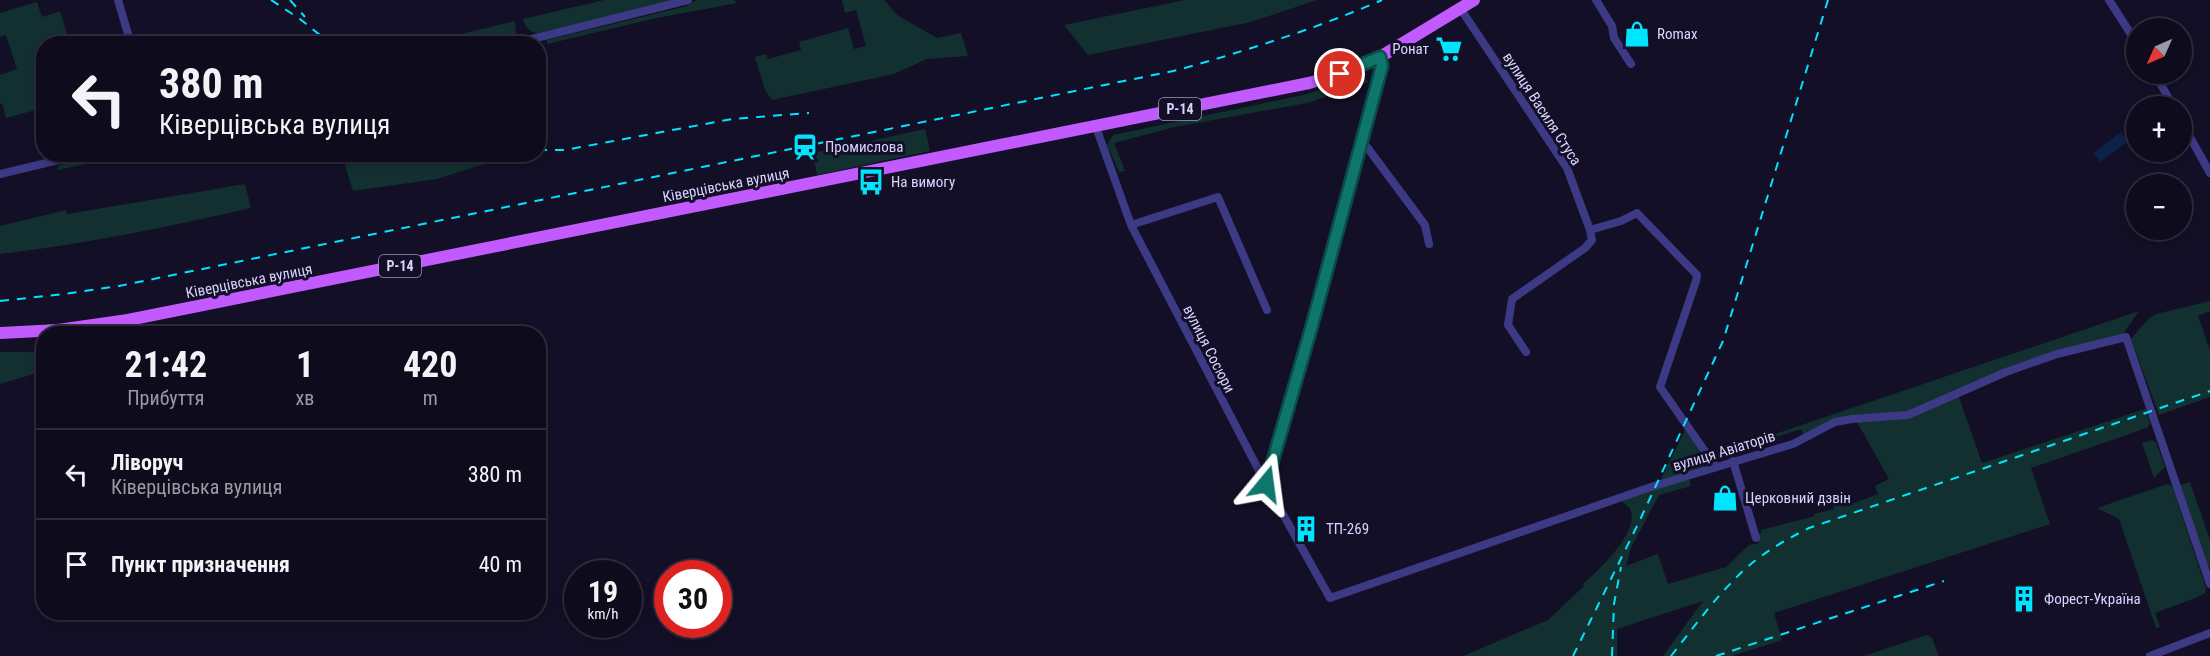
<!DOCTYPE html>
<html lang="uk">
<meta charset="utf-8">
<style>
body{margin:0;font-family:"Roboto Condensed",sans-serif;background:#1c1929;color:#f1f3f6;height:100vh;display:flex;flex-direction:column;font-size:22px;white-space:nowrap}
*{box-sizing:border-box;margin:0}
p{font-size:20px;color:#9b9ba3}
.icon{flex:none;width:33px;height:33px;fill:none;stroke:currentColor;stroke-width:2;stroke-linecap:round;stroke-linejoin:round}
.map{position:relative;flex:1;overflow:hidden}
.details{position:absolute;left:36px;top:326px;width:510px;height:294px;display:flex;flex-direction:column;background:#0e0b1c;border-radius:24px;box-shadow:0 3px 9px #0003,0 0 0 2px #2e2b3b}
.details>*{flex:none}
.top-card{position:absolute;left:36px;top:36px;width:510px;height:126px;border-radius:24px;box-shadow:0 3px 9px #0003,0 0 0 2px #2e2b3b;background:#0e0b1c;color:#f1f3f6;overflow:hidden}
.needle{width:39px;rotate:225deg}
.fabs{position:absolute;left:2126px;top:18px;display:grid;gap:12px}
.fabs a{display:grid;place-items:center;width:66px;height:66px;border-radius:50%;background:#0e0b1c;box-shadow:0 3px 9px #0003,0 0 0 2px #2e2b3b;font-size:30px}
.speed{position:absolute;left:564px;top:560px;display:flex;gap:12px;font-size:30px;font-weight:700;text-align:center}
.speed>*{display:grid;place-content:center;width:78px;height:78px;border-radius:50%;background:#0e0b1c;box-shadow:0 3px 9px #0003,0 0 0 2px #2e2b3b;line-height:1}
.speed small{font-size:15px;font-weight:400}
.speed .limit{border:9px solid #d22;background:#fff;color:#111}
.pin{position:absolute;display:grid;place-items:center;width:51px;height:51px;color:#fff;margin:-26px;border:3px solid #fff;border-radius:50%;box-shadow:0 2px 6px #0007}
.me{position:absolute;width:66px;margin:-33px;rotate:16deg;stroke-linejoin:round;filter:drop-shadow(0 0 4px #0008)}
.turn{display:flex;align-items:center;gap:21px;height:126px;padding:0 24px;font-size:27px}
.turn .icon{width:78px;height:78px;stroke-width:2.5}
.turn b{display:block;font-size:42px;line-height:51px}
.eta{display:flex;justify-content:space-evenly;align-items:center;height:102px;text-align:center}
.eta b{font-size:36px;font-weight:700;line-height:42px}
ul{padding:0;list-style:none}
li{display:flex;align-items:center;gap:18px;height:90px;padding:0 24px;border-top:2px solid #2e2b3b}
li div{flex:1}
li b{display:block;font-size:22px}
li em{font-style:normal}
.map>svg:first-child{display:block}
.green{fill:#12302f}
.water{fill:#0c2248}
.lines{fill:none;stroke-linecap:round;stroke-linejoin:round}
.minor{stroke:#3d3a85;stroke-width:8}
.primary{stroke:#c25bff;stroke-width:12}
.rail{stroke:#00e5ff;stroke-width:2;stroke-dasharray:9 8;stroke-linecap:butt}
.route-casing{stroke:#0a4d48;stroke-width:15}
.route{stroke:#0f766e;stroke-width:10}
.labels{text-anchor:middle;stroke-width:6;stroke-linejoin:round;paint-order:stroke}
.shield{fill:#130f26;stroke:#9e99be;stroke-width:1.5}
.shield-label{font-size:14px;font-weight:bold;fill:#d9d4ff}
.poi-label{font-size:15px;fill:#d9d4ff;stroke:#130f26;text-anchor:start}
.street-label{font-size:15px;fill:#d9d4ff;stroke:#130f26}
</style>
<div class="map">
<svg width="2210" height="656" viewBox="0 0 2210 656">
<rect width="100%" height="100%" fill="#130f26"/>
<!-- green -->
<path class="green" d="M604 0H678L538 33C529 32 526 28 523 19Z
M697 0H734L737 3 652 19 547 44V40L687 6Z
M842 0H884L897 15 937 38 961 33 968 56 927 59 894 74 772 100 765 90 755 57 766 54 768 59 801 50 799 42 848 28 854 49 866 46 856 10 845 13Z
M1185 0H1317L1251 22 1088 55 1064 25Z
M37 2 42 17 60 11 70 43 44 44 43 108 6 118 2 103 0 104V75L17 69 6 35 0 37V13Z
M515 21 516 34C503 50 444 44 423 43Z
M1362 77 1369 82 1307 103 1175 127 1114 143 1125 171 1119 172 1107 145 1113 135 1303 95Z
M925 129 930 151 817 175 813 153Z
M102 154 139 155 104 164 100 161 57 170 60 165Z
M494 154 503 158 437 179 353 191 342 155Z
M245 184 251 208C168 227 85 244 0 254V226L66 210 67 214Z
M2210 301V311L2198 316 2210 350V397L2159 415 2131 339 2148 319 2156 314Z
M2139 311 2123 334 2057 350 2004 369 1907 412 1852 416 1804 436 1801 429 1770 439 1769 436Z
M0 352H43V371L0 384Z
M1959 397 1982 463 2145 409 2150 423 2148 427 2138 431 2031 468 2050 524 1774 613 1782 640 1732 656H1663L1703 601 1617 629V656H1463L1548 620 1584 586 1583 584C1598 570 1643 530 1629 507 1627 505 1624 504 1622 501L1689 478 1691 486 1659 495 1631 548 1626 566 1658 554 1668 584 1726 567 1749 545 1759 543 1757 534 1761 533V530L1815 516 1814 514 1834 509 1833 505 1841 502 1843 507 1878 494 1875 486 1889 479 1857 422 1908 418Z
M1686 428 1707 462 1703 468 1659 483Z
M2152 440 2156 442 2165 467 2154 478 2142 443Z
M2190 482 2210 540V566L2208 567 2180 485Z
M2167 484 2172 486 2206 588 2205 593 2198 597 2155 613 2160 627 2156 628 2119 519 2097 508Z
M1927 635 1932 638 1939 656H1863Z"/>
<!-- water -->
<path class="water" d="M2121 132 2128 142 2100 162 2093 153Z"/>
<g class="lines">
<!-- minor -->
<path class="minor" d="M118 0 131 44
M1596 0 1612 26 1614 38 1631 64
M2109 0 2136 42
M1460 8 1567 168 1590 230 1621 221 1637 213 1697 275 1696 281 1660 387 1716 467
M512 44 688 0
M1380 57 1382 66 1311 329 1266 484 1330 598 1651 487 1793 444 1835 422 1852 419 1908 415 2006 372 2057 354 2126 337 2210 584
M2155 74 2173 106
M2181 121 2210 173
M1096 127 1131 225 1266 484
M1361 139 1425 225 1429 244
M0 174 83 154
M1131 225 1218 197 1267 310
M1526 352 1508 325 1512 299 1585 248 1592 240 1590 230
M1733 461 1756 538
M2150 656 2210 633"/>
<!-- primary -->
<path class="primary" d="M0 333 58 330 128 320 1309 83 1340 74 1380 57 1474 0"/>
<!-- rail -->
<path class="rail" d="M271 0 300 19 331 44
M290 0 305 17
M538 150H565L732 119 809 113
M0 301 64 294 119 286 1178 70C1248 50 1315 29 1382 0
M1573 656 1639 522 1723 341 1828 0
M1612 656 1614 604 1621 567
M1671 656C1691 631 1710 604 1733 581 1754 558 1781 542 1809 528L2210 391
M1716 656 1944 581"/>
</g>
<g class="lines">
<!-- route casing -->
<g class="route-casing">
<path id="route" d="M1266 484 1311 329 1382 66 1380 57 1340 74"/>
</g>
<!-- route -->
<use href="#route" class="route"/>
</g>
<!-- icons -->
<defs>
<g id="shop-bare" transform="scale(2.07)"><path d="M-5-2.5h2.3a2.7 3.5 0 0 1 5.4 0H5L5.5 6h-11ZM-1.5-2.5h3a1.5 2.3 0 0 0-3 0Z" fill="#00e5ff" stroke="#130f26" stroke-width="2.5" paint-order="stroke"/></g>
<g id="supermarket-bare" transform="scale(2.07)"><path d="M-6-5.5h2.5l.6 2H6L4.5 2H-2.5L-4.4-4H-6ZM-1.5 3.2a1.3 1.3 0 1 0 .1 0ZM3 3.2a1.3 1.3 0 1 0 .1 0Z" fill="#00e5ff" stroke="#130f26" stroke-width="2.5" paint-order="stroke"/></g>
<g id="station-bare" transform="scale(2.07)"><path d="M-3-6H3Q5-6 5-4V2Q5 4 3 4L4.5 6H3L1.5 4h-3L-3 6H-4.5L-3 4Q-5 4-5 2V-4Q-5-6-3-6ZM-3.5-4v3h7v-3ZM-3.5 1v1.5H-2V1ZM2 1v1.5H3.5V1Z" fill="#00e5ff" stroke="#130f26" stroke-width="2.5" paint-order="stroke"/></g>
<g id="bus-bare" transform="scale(2.07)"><path d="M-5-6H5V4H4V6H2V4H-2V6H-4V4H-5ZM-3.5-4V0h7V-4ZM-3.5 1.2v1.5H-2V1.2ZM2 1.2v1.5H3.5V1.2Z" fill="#00e5ff" stroke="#130f26" stroke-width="2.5" paint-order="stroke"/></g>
<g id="building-bare" transform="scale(2.07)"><path d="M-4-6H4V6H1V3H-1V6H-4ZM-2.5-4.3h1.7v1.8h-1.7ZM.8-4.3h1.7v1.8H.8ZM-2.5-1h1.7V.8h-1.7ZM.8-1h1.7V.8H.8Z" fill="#00e5ff" stroke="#130f26" stroke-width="2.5" paint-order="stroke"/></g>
</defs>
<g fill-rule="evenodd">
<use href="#shop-bare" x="1637" y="34"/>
<use href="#supermarket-bare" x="1449" y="49"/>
<use href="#station-bare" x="805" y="147"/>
<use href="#bus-bare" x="871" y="182"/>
<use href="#shop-bare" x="1725" y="498"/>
<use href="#building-bare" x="1306" y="529"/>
<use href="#building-bare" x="2024" y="599"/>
</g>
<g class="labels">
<!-- shield labels -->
<g class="shield">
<rect x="1159" y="98" width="42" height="22" rx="4.5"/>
<rect x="379" y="255" width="42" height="22" rx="4.5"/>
</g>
<g class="shield-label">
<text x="1180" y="114">Р-14</text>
<text x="400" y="271">Р-14</text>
</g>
<!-- poi labels -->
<g class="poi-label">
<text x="1657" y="39">Romax</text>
<text x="1429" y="54" text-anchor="end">Ронат</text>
<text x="825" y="152">Промислова</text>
<text x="891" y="187">На вимогу</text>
<text x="1745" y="503">Церковний дзвін</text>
<text x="1326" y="534">ТП-269</text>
<text x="2044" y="604">Форест-Україна</text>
</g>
<!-- street labels -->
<g class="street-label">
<text transform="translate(1542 109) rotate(57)" y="5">вулиця Василя Стуса</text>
<text transform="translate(726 185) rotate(-11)" y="5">Ківерцівська вулиця</text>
<text transform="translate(249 281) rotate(-11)" y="5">Ківерцівська вулиця</text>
<text transform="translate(1209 349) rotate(63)" y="5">вулиця Сосюри</text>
<text transform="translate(1724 451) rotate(-17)" y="5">вулиця Авіаторів</text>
</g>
</g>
</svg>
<div class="fabs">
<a><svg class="needle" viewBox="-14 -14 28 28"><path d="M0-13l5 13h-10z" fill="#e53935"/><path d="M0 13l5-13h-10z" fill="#9b9ba3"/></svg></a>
<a>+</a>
<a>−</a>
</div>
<div class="speed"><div>19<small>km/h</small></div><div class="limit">30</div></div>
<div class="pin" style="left:1340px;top:74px;background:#d93025"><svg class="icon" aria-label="arrive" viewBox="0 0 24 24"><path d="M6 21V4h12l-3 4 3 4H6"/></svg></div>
<svg class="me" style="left:1266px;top:484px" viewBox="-20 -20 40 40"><path d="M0-17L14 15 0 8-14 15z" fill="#0f766e" stroke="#fff" stroke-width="4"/></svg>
<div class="top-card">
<div class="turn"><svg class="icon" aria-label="left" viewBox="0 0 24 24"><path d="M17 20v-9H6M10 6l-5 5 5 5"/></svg><div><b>380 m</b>Ківерцівська вулиця</div></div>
</div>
<section class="details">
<div class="eta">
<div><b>21:42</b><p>Прибуття</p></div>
<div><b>1</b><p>хв</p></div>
<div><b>420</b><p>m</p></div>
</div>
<ul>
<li><svg class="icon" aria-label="left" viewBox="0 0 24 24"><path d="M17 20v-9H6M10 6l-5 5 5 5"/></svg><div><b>Ліворуч</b><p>Ківерцівська вулиця</p></div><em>380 m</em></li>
<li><svg class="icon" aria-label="arrive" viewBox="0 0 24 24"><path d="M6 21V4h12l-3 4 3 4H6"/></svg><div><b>Пункт призначення</b></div><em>40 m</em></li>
</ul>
</section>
</div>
